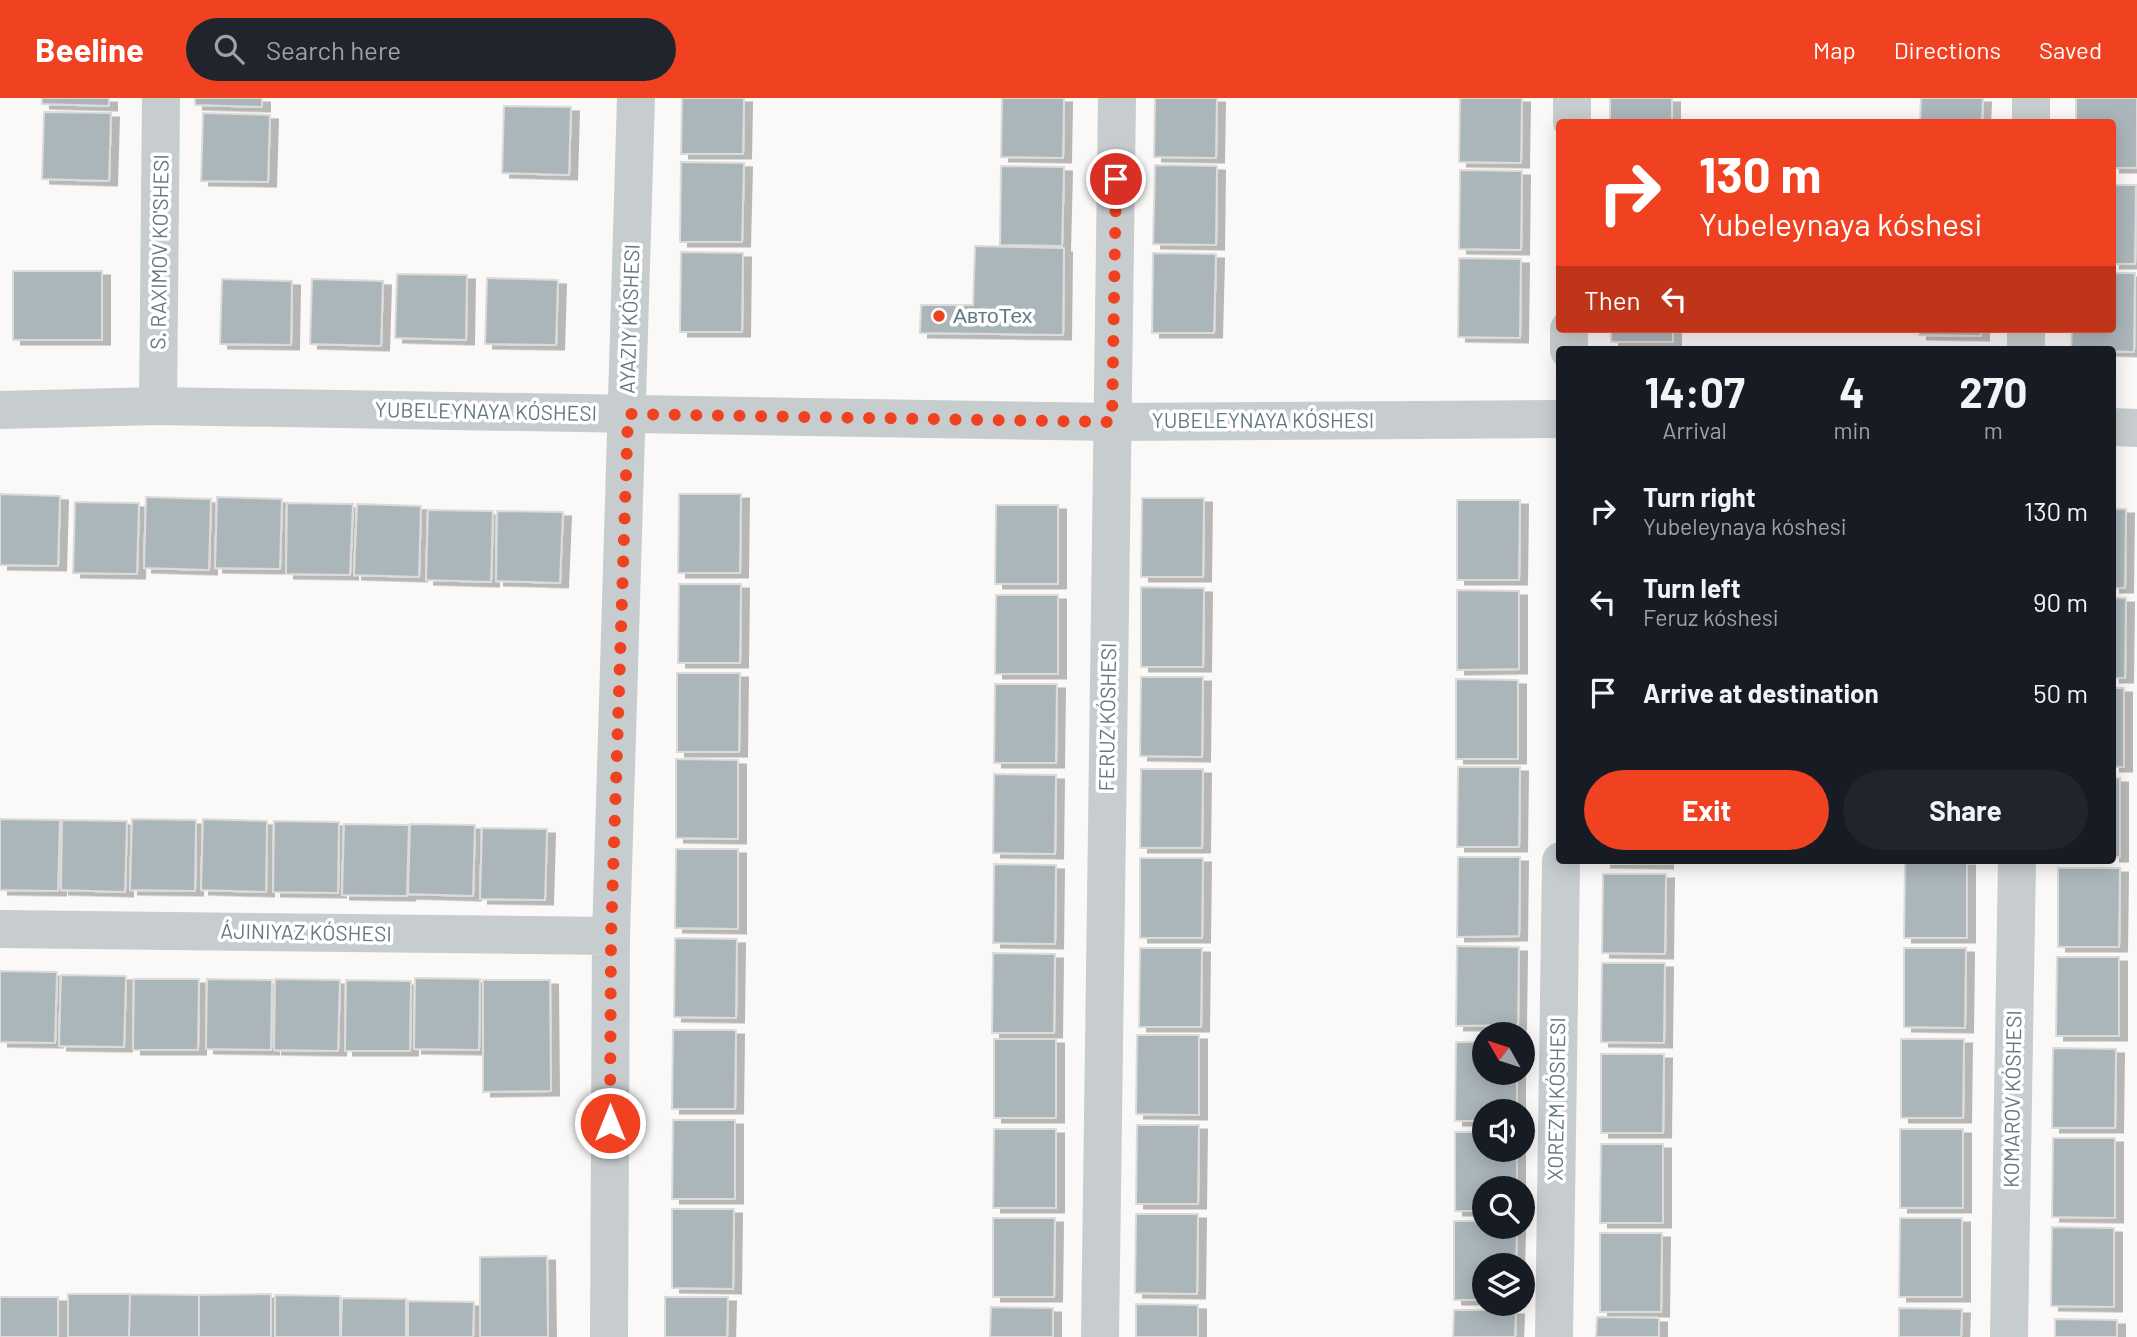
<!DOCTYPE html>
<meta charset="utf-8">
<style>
body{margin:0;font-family:Barlow,sans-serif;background:#20242c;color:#f1f3f6;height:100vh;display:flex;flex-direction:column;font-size:26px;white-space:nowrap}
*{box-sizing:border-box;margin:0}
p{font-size:23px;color:#9ea1a6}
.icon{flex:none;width:38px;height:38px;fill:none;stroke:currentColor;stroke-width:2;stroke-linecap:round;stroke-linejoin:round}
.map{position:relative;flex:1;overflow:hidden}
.details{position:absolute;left:1556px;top:248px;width:560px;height:518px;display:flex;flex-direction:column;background:#171b24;border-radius:7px;box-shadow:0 4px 18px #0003}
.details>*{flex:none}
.banner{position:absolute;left:1556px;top:21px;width:560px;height:214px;border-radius:7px;box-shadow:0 4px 18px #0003;background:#f04121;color:#fff;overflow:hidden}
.needle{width:46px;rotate:309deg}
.controls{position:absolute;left:1472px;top:924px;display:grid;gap:14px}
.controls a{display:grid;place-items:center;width:63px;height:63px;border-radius:50%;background:#171b24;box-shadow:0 4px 18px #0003;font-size:35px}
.pin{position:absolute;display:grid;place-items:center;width:60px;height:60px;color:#fff;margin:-30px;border:4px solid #fff;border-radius:50%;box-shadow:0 2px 7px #0007}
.me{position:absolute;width:77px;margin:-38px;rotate:0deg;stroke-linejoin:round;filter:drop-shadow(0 0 5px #0008)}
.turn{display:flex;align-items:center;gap:24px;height:147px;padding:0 28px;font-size:32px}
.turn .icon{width:91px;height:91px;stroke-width:2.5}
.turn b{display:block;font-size:49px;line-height:60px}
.then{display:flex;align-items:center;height:66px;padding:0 28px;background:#0003;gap:14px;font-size:26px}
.eta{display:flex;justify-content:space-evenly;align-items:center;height:119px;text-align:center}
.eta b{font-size:42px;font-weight:700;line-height:49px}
.action{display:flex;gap:14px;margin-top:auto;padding:14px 28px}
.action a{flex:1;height:80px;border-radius:42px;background:#f04121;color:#fff;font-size:28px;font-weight:700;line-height:80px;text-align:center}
.action a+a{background:#20242c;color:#f1f3f6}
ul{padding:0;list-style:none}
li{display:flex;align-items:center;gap:21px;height:91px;padding:0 28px}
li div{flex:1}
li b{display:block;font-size:26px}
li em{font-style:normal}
header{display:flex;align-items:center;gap:42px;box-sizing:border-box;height:98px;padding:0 35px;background:#f04121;color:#fff}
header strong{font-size:33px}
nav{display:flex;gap:38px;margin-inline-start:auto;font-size:24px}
.search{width:490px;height:63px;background:#20242c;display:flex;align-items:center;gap:18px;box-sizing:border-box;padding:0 24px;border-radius:38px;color:#9ea1a6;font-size:26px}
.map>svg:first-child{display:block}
.building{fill:#abb6bb;stroke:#dcdbd9;stroke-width:2;filter:url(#shadow)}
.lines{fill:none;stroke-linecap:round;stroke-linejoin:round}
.street{stroke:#c7cccf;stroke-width:38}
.route{stroke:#f04121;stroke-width:12;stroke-dasharray:0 21.6}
.poi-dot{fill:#f04121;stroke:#fff;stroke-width:2.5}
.labels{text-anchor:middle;stroke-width:7;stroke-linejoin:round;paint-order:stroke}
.street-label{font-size:21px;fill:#627884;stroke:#fff}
.poi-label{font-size:21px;fill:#627884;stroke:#fff;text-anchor:start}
</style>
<header>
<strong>Beeline</strong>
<div class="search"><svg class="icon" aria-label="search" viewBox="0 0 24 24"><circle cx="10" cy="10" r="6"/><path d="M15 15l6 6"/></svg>Search here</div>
<nav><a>Map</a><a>Directions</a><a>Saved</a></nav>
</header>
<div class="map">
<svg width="2137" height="1239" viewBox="0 0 2137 1239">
<defs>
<filter id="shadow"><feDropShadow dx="8" dy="4.5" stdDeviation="0" flood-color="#0004"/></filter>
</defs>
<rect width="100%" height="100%" fill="#faf9f7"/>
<!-- building -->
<path class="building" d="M42 0H109V8L42 6Z
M195 0H262V9L195 7Z
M682 0H744L743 56H681Z
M1002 0H1064L1063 60 1001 59Z
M1155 0H1217L1216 60 1154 59Z
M1460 0H1522L1521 65 1459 64Z
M1610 0H1672V24H1610Z
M1921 0H1983L1982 24H1920Z
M2076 0H2137V70H2112V24H2076Z
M504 8 571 9 569 77 502 75Z
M44 14 111 15 109 83 42 81Z
M203 15 270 17 268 84 201 83Z
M681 64 744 65 742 144H680Z
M1155 67 1217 68 1216 147 1153 146Z
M1001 68 1064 69 1062 148 1000 147Z
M1460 72 1522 73 1521 152 1459 151Z
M2112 87H2136L2135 166H2112Z
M975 148 1064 150 1063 237 920 235 921 207H973Z
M681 154 743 155 742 234H680Z
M1153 155 1216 156 1214 235H1152Z
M1459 160 1521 161 1520 240 1458 239Z
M13 173H102V242H13Z
M2112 175H2135L2134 254 2071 252 2072 231H2112Z
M397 176 467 177 466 242 395 240Z
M487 180 558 182 556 247 485 246Z
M222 181 292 183 291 247 220 246Z
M312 181 383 183 381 248 310 246Z
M1611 231H1673V244H1611Z
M1919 231H1981V238L1919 237Z
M0 396 60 398 58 468 0 467Z
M679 396H741L740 475H678Z
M146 399 211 401 209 472 144 470Z
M217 399 282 401 280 471 215 470Z
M1142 400H1204L1203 479H1141Z
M1457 402H1520L1519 482H1457Z
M75 404 139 405 137 476 73 475Z
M287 405 353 406 350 477 286 476Z
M357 406 421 408 419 479 354 477Z
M996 407H1058V486H995Z
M2112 411H2126L2125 490H2112Z
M428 412 493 413 491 484 426 482Z
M497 413 563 414 560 485 496 483Z
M679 486H741L740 565H678Z
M1141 489 1204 490 1203 569H1141Z
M1457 492 1519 493V571L1457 572Z
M996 497H1058V576H995Z
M2112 500H2126L2125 580H2112Z
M677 575H740L739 654H677Z
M1141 579H1203L1202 659 1140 658Z
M1456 581 1518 582V661H1456Z
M995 586H1057L1056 665H994Z
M2112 590H2124V669H2112Z
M676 661 738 662V741L676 740Z
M1458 669H1520L1519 749H1457Z
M1141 671H1203L1202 750H1140Z
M994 676 1056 677 1055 756 993 755Z
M2112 680H2120V759H2112Z
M0 721 60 722 58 793 0 792Z
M132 721 196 722 195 793 130 792Z
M203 721 267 723 266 794 201 792Z
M62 722 127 723 125 794 61 792Z
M274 723 339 724 338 795 273 794Z
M344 726 409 727 407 798 342 797Z
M410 726 475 727 473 798 408 796Z
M482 730 547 731 545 802 480 801Z
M676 751H738V831L675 830Z
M1458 759H1520L1519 838 1457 839Z
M1140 760H1203L1202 840H1140Z
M1603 763H1665V766L1603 765Z
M1905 763H1967V840H1904Z
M994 766 1056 767 1055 846 993 845Z
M2058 770H2120L2119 849H2058Z
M1603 776H1666L1665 856 1602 855Z
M675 840 737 841 736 920 674 919Z
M1457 848 1519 849 1518 927 1456 928Z
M1140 850H1202L1201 929H1139Z
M1904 850H1966L1965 930 1904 929Z
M993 855 1055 856 1054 935H992Z
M2057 859H2119V938H2056Z
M1602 865H1665L1664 945 1601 944Z
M0 873 57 874 55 945 0 944Z
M61 877 126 878 124 949 59 948Z
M415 880 480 881 479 952 414 951Z
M134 881H199L198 952H133Z
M207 881 272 882 271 952 206 951Z
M275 881 340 882 338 953 274 952Z
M346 882 411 883 410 953H345Z
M483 882H550L551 993 483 994Z
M673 932H736L735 1011H672Z
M1137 937H1199V1017L1136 1016Z
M994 941H1056V1020H994Z
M1901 941H1964L1963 1020H1901Z
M1456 944H1484V975H1517V1013H1484V1023H1455Z
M2053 950 2116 951 2115 1030H2052Z
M1601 956H1664L1663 1035H1601Z
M673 1022H735V1101H672Z
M1137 1027H1199L1198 1106H1136Z
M994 1031H1056V1110H993Z
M1900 1031H1963V1110H1900Z
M1455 1034H1484V1052H1517V1090H1484V1113H1455Z
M2053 1040H2115V1120L2052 1119Z
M1601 1046H1663V1125H1600Z
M672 1111H734L733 1191 672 1190Z
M1136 1116H1198L1197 1196 1135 1195Z
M993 1120H1055L1054 1199H993Z
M1900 1120H1962V1199H1899Z
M1454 1123H1484V1129H1517L1516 1167H1484V1202H1454Z
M2052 1129 2114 1130V1209L2051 1208Z
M1600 1135H1662L1661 1214H1600Z
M547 1158 548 1239H480V1159Z
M68 1196H130L129 1239H68Z
M130 1196 199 1197V1239H129Z
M271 1196V1239H199V1197Z
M275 1197 340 1198V1239H275Z
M0 1199H58V1239H0Z
M665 1199H728L727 1239H665Z
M342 1200 406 1201V1239H341Z
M408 1203 474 1204 473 1239H408Z
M1136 1206 1198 1207V1239H1136Z
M991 1209 1053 1210V1239H990Z
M1899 1210 1962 1211 1961 1239H1899Z
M1454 1212H1516L1515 1239H1453Z
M1597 1219 1659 1220V1239H1596Z
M2055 1221 2117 1222V1239H2055Z"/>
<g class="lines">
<!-- street -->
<path class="street" d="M1572 24V0
M2031 24V0
M1569 252V231
M2026 252V231
M158 308 161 0
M0 312 158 308 1112 324 1559 321
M2112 329 2137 330
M0 831 611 838
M609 1239 611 838 636 0
M1100 1239 1117 0
M1554 1239 1561 763
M2009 1239 2017 763"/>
</g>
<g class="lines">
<!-- route -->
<path class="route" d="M610 1025 611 838 628 316 1112 324 1116 81"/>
</g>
<!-- markers -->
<circle class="poi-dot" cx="939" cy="218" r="7"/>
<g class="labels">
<!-- street labels -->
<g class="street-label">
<text transform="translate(160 154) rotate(-89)" y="7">S. RAXIMOV KO'SHESI</text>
<text transform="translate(630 221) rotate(-88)" y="7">AYAZIY KÓSHESI</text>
<text transform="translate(486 314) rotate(1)" y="7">YUBELEYNAYA KÓSHESI</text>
<text x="1263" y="330">YUBELEYNAYA KÓSHESI</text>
<text transform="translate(1108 619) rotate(-89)" y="7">FERUZ KÓSHESI</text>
<text transform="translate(306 835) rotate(1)" y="7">ÁJINIYAZ KÓSHESI</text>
<text transform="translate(1557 1001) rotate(-89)" y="7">XOREZM KÓSHESI</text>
<text transform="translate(2013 1001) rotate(-89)" y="7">KOMAROV KÓSHESI</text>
</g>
<!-- poi labels -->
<g class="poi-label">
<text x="953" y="225">АвтоТех</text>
</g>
</g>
</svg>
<div class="controls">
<a><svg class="needle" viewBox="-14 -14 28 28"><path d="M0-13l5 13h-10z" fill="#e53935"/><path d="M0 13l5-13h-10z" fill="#9ea1a6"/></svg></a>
<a><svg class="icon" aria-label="sound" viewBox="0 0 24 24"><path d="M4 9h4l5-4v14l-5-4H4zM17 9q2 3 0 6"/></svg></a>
<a><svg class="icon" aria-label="search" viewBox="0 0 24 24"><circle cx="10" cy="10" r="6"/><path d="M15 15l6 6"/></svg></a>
<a><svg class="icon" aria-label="layers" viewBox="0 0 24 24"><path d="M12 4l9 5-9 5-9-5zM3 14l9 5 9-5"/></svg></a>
</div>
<div class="pin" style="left:1116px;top:81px;background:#d93025"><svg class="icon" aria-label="arrive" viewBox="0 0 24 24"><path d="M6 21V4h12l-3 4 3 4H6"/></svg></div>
<svg class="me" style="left:610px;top:1025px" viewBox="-20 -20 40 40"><circle r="17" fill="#f04121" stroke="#fff" stroke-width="3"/><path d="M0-11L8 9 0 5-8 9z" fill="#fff"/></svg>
<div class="banner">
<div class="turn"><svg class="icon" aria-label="right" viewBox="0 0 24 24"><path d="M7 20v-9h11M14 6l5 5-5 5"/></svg><div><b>130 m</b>Yubeleynaya kóshesi</div></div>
<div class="then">Then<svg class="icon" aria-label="left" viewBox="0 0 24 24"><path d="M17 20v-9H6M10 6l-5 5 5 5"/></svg></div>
</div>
<section class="details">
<div class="eta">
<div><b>14:07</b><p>Arrival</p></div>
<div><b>4</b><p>min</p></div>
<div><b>270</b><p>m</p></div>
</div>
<ul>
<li><svg class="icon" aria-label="right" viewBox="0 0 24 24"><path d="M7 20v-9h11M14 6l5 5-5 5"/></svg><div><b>Turn right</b><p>Yubeleynaya kóshesi</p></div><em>130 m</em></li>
<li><svg class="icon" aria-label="left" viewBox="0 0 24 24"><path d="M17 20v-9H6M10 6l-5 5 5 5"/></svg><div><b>Turn left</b><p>Feruz kóshesi</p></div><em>90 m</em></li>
<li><svg class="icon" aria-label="arrive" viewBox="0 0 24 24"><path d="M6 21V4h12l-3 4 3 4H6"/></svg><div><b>Arrive at destination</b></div><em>50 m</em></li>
</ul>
<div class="action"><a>Exit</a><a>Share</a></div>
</section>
</div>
